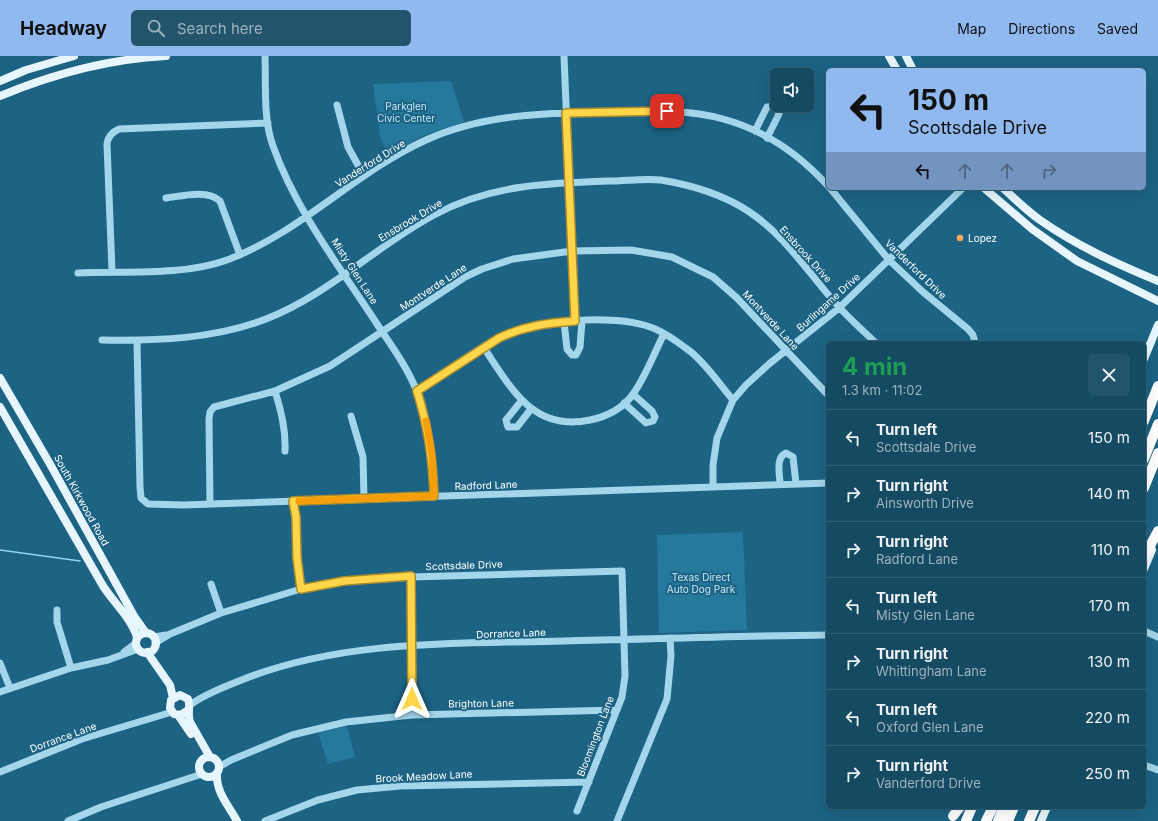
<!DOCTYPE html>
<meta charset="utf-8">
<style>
body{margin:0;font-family:Inter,sans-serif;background:#22546c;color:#f1f3f6;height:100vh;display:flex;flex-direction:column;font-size:15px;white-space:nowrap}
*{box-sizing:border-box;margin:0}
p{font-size:13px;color:#9db3be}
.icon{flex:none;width:22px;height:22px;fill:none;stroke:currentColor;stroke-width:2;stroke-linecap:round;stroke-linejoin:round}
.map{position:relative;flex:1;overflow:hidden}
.sheet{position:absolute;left:826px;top:285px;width:320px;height:468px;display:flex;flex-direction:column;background:#154a63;border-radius:6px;box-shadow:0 4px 16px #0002,0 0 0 1px #346278}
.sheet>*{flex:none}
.top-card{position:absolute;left:826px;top:12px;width:320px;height:122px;border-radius:6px;box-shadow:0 4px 16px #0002,0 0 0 1px #346278;background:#90b9f0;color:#111;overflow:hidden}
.tools{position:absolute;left:770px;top:12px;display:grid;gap:8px}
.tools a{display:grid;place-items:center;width:44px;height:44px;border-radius:6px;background:#154a63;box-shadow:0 4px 16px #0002,0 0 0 1px #346278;font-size:20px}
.pin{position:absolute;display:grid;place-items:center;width:34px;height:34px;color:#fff;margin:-17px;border-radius:8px;box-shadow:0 2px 6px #0006}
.me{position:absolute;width:44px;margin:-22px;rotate:0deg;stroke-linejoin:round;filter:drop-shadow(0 0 3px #0008)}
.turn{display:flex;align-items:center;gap:14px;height:84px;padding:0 16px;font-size:18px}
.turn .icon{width:52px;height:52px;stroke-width:2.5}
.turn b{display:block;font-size:28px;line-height:34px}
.lanes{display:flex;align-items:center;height:38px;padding:0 16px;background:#0003;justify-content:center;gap:20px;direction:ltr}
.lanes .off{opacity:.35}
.round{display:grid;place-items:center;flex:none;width:42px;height:42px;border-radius:6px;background:#22546c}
.summary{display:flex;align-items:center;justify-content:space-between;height:68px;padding:0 16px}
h1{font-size:24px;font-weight:700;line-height:30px;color:#1e9e55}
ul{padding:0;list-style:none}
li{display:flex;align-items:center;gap:12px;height:56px;padding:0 16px;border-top:1px solid #346278}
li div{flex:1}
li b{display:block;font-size:15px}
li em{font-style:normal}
header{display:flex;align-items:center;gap:24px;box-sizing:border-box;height:56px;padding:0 20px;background:#90b9f0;color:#111}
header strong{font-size:19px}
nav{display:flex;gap:22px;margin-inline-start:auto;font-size:14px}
.search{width:280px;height:36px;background:#22546c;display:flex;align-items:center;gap:10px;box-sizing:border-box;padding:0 14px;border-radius:6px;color:#9db3be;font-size:15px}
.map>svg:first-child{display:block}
.green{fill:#25799d}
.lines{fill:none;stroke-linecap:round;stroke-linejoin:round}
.stream{stroke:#96d3ed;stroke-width:1.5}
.minor{stroke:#a3d5eb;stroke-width:7}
.major{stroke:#e7f6fe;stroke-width:8}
.highway{stroke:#fff;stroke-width:10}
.route-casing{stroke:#a68a30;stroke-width:10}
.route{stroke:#ffd54a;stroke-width:7}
.slow{stroke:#f59e0b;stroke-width:7}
.poi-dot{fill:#fba860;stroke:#1c6384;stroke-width:1.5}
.labels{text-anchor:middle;stroke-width:4;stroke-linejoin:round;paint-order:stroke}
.park-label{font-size:10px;fill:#c7e9f8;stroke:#1c6384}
.street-label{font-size:10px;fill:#fff;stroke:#1c6384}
.poi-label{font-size:10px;fill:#fff;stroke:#1c6384;text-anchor:start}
</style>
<header>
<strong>Headway</strong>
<div class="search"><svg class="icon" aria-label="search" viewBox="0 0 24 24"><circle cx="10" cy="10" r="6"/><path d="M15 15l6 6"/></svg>Search here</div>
<nav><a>Map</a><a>Directions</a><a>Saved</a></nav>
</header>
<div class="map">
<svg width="1158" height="765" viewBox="0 0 1158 765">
<rect width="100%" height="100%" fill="#1c6384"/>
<!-- green -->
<path class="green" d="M451 25 464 66 423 80 388 99 380 80 373 28Z
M743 476 747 574 659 577 657 479Z
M347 670 355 701 328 708 318 677Z"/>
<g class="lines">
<!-- stream -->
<path class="stream" d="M0 494 80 505"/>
<!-- minor -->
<path class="minor" d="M265 0C266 29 263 63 273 90 296 155 340 211 377 268 391 289 408 312 417 336 430 369 433 405 434 440
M564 0 575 265
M337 49 348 91 364 120
M755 75 767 51 776 50 779 58 767 82
M830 132 889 204 923 236 968 273 973 279 975 287
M166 142C182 140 207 133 220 145L240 199
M112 215 107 88C108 80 112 76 119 73L268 67
M78 217C125 215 183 220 227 204 300 177 355 116 426 84 485 57 550 57 614 56 651 55 687 53 723 63 764 74 800 99 828 130
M564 266 567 293 572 299H576L580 291 582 265
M102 284C157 285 214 283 266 263 328 239 376 190 434 159 489 129 547 127 609 125 626 125 645 122 661 124 691 129 722 138 748 155 785 179 809 218 838 250 850 263 863 275 876 287
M137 285 140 431 141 442 148 448 183 449 828 427
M484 292C511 332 533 376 590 364 606 361 624 352 633 338 646 320 654 297 664 278
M275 335C281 355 286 374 285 395
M417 335C446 316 482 288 512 276 545 263 617 259 650 271 665 276 679 287 691 296 707 309 720 329 733 344
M522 344 506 364 508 371H517L531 353
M624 347 646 367 653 365 655 361 652 355 633 338
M351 360 363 401 364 442
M780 428C780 418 775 402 786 397L793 401 796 428
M713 430V409L717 382 733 344 746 329 769 308 839 252 963 132
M293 445 296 461 297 502 301 533
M210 448 209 363 210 356 214 351 275 335 330 310 465 221 482 213 513 203 572 195 631 194 672 201 713 221 737 242 828 339
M411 521 412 659
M211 528 221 557
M57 554V566L71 612
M1144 575 1158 581
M154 581 166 579
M155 587 170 578 221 557 301 533 344 525 411 521 622 515 625 620 622 641 577 755
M124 596 136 587
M0 607 10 632
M0 636 71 612 108 604 138 593
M190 649C205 638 222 632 239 625 342 583 455 588 564 585 652 583 740 580 828 579
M1144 709 1158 714
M219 711 231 704 292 679 346 666 412 659 617 654
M0 716 82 683 172 656
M68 765 101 751 202 718
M265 765 318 744 357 734 400 730 589 726
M617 765 667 643 671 600 670 582"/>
<!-- major -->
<path class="major" d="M889 0 897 14
M906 0 913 14
M0 25 26 14 74 0
M0 40C53 18 108 3 166 0
M984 132 1032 173 1077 205 1158 245
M1003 132C1015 143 1027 155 1040 164 1077 190 1117 208 1158 225
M1144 303 1158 269
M0 322 50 408 134 560 146 577
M0 351 103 530C114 547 131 562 137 581
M1144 513 1152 494
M136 587a10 10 0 1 1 20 0a10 10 0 1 1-20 0Z
M147 596 170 629 173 642
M188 654 181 659 174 658 170 652 171 644 180 639 188 643C191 650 187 658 190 666L210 701
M178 659 191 678
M199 711a10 10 0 1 1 20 0a10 10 0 1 1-20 0Z
M217 719C216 736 229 750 237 765
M1041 765 1047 751"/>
<!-- highway -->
<path class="highway" d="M1144 365 1158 330
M1144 403 1158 368
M1144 432 1158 397
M1144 501 1158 475
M953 760 960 751
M966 765 972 751
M986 765 993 751
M998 765 1004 751
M1008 765 1014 751
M1029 765 1035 751"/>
</g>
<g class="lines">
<!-- route casing -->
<g class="route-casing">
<path id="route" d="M412 643 411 520 344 525 301 533 297 502 296 461 293 445 434 440C433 404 428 370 417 335L499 282C524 270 548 267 575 265L566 57 667 55"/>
</g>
<!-- route -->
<use href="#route" class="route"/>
<!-- slow -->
<path class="slow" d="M299 445 434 440 432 399 426 365"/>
</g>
<!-- markers -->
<circle class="poi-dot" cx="960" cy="182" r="4"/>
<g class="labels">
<!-- park labels -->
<g class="park-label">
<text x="406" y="54">Parkglen<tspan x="406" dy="12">Civic Center</tspan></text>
<text x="701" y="525">Texas Direct<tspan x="701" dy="12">Auto Dog Park</tspan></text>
</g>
<!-- street labels -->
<g class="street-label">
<text transform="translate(370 107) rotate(-32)" y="4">Vanderford Drive</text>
<text transform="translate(410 164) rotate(-31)" y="4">Ensbrook Drive</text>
<text transform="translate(806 198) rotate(48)" y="4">Ensbrook Drive</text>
<text transform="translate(916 213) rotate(44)" y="4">Vanderford Drive</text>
<text transform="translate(355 215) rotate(57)" y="4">Misty Glen Lane</text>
<text transform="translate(433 231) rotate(-33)" y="4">Montverde Lane</text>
<text transform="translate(828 246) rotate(-42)" y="4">Burlingame Drive</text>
<text transform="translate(771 264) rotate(47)" y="4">Montverde Lane</text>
<text transform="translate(486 429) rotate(-2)" y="4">Radford Lane</text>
<text transform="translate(82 444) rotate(61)" y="4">South Kirkwood Road</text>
<text transform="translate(464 509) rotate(-2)" y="4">Scottsdale Drive</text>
<text transform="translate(511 577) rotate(-2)" y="4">Dorrance Lane</text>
<text transform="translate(481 647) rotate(-1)" y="4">Brighton Lane</text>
<text transform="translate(595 680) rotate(-69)" y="4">Bloomington Lane</text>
<text transform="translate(63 681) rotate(-20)" y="4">Dorrance Lane</text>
<text transform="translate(424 720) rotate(-3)" y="4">Brook Meadow Lane</text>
</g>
<!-- poi labels -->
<g class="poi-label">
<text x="968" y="186">Lopez</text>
</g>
</g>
</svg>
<div class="tools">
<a><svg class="icon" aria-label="sound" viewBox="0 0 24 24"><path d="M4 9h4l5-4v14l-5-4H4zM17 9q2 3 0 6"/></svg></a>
</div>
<div class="pin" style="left:667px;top:55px;background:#d93025"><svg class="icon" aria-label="arrive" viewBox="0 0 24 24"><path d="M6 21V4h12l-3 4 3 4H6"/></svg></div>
<svg class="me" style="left:412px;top:643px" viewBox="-20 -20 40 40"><path d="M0-17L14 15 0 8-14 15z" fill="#ffd54a" stroke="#fff" stroke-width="4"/></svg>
<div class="top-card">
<div class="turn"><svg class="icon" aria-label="left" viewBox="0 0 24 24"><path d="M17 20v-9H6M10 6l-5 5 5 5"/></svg><div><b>150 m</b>Scottsdale Drive</div></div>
<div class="lanes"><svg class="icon" aria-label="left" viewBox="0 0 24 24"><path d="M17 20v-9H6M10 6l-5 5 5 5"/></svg><svg class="icon off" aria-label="ahead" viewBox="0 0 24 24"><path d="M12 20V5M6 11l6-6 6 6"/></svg><svg class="icon off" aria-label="ahead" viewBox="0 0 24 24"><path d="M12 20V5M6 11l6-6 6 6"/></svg><svg class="icon off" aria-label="right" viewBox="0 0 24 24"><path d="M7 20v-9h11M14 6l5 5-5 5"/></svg></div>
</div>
<section class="sheet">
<div class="summary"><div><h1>4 min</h1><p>1.3 km · 11:02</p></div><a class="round"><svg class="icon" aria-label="close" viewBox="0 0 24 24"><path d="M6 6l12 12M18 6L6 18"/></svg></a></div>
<ul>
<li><svg class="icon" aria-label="left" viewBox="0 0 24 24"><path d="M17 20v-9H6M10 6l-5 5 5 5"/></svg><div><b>Turn left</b><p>Scottsdale Drive</p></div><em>150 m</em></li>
<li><svg class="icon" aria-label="right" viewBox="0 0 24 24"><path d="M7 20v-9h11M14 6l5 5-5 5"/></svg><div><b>Turn right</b><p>Ainsworth Drive</p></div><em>140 m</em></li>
<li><svg class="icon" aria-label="right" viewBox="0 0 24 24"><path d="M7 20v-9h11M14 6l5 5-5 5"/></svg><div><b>Turn right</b><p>Radford Lane</p></div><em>110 m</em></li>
<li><svg class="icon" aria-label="left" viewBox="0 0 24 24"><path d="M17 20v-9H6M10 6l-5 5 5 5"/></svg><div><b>Turn left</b><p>Misty Glen Lane</p></div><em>170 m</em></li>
<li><svg class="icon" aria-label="right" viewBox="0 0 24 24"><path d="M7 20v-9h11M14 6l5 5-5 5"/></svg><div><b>Turn right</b><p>Whittingham Lane</p></div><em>130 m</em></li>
<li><svg class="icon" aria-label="left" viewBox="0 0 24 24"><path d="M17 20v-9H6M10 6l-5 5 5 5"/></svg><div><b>Turn left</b><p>Oxford Glen Lane</p></div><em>220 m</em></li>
<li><svg class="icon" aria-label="right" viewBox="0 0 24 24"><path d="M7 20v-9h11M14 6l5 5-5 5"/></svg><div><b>Turn right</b><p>Vanderford Drive</p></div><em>250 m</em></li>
</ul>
</section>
</div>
